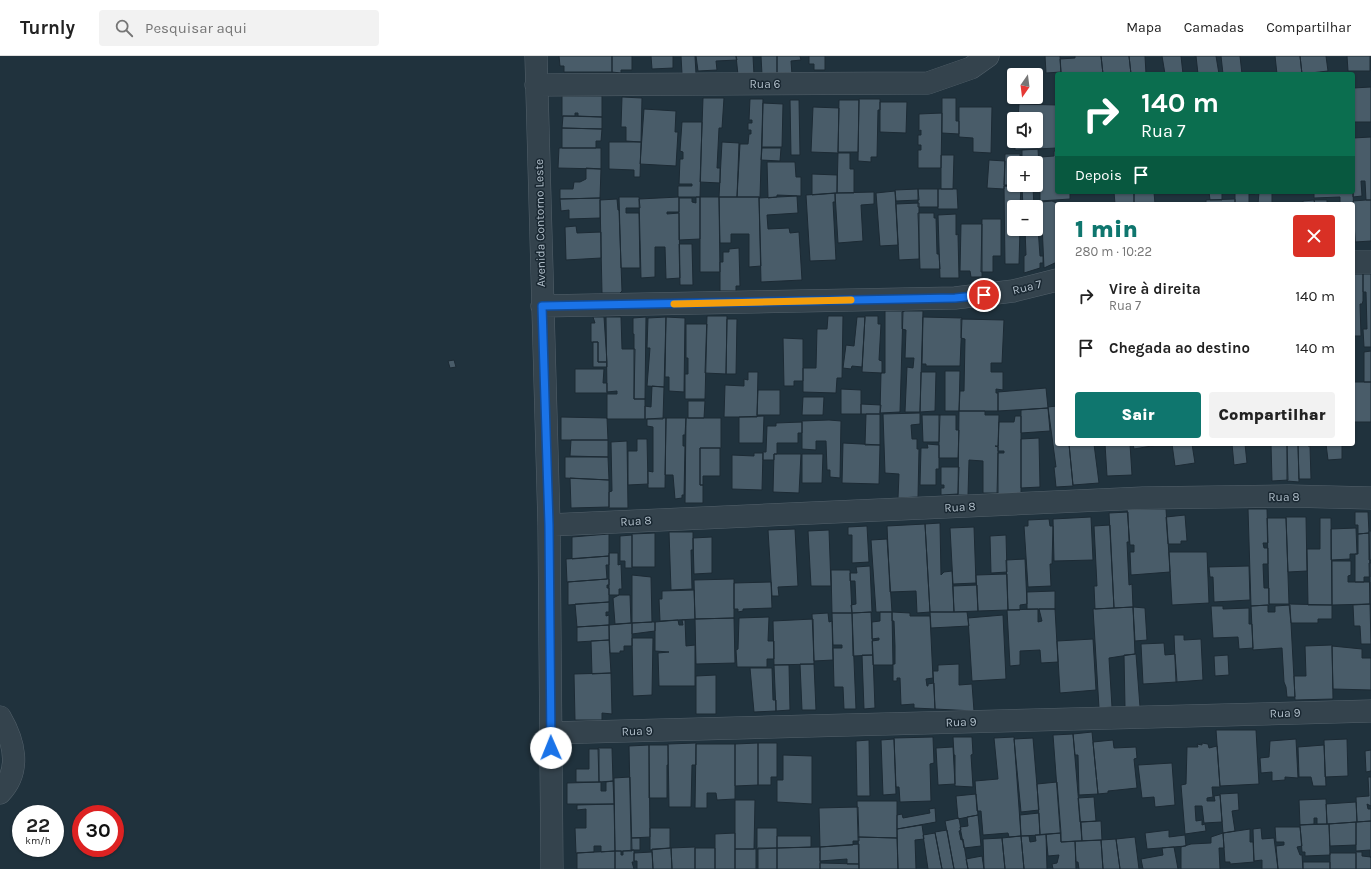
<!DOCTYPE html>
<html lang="pt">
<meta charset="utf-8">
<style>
body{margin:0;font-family:Karla,sans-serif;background:#f2f2f2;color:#222;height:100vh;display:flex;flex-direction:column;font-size:15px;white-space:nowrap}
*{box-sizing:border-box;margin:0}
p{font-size:13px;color:#767676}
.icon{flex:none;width:22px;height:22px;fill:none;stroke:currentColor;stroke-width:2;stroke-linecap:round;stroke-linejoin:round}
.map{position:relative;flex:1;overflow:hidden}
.sheet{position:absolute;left:1055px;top:146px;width:300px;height:244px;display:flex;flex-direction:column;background:#fff;border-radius:4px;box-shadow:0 1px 3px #0004}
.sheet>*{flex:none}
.banner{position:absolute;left:1055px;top:16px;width:300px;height:122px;border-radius:4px;box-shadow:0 1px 3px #0004;background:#0b6e4f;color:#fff;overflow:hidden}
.needle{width:26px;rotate:194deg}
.buttons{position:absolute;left:1007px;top:12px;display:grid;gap:8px}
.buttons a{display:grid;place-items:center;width:36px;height:36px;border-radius:4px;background:#fff;box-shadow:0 1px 3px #0004;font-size:20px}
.speed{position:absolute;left:12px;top:749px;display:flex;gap:8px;font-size:20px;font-weight:700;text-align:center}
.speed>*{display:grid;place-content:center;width:52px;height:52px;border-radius:50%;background:#fff;box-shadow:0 1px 3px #0004;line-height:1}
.speed small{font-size:10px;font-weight:400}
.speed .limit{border:6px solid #d22;background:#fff;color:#111}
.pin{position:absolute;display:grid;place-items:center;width:34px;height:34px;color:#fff;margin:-17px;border:2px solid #fff;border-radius:50%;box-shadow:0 1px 4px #0007}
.me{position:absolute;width:44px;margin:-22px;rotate:359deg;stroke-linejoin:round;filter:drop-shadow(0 0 3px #0008)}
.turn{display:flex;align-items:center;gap:14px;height:84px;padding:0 20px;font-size:18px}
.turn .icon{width:52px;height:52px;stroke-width:2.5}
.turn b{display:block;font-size:28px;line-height:34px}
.then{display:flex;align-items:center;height:38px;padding:0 20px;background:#0003;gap:8px;font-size:15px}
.round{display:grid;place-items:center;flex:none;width:42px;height:42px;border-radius:4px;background:#f2f2f2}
.headline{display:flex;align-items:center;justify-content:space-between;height:68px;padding:0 20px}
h1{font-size:24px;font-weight:800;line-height:30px;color:#0f766e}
.action{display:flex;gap:8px;margin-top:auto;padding:8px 20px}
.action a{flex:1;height:46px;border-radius:4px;background:#0f766e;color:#fff;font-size:16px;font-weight:800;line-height:46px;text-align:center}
.action a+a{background:#f2f2f2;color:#222}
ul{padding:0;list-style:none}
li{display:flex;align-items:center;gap:12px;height:52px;padding:0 20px}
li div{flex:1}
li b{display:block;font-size:15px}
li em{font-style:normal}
header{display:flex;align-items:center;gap:24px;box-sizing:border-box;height:56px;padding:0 20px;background:#fff;border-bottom:1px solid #e0e0e0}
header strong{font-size:19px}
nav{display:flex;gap:22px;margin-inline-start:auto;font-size:14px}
.search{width:280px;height:36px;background:#f2f2f2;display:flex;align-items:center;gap:10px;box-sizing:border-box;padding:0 14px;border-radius:4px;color:#767676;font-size:15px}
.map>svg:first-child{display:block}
.building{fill:#495c69;stroke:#1c2a34}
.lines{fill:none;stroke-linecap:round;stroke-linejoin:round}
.minor-casing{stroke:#53616b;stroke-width:23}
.minor{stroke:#34434d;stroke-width:22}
.route-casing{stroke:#114b97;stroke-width:10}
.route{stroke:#1a73e8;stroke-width:7}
.slow{stroke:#f59e0b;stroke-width:7}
.labels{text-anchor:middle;stroke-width:3;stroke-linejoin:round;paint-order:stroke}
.street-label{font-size:12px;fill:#b0bec9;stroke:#1a2832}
</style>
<header>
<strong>Turnly</strong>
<div class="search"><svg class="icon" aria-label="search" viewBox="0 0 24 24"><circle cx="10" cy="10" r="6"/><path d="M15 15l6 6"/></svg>Pesquisar aqui</div>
<nav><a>Mapa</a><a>Camadas</a><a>Compartilhar</a></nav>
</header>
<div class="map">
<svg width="1371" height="813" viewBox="0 0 1371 813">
<rect width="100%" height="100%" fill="#20323d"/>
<!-- building -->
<path class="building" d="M559 0H612V16H564V10H560Z
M612 0H632V14H621V17L612 16Z
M651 0H673V12L652 13Z
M681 0H695L696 18H682Z
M696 0H736L737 4 716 5 717 14 698 15Z
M736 0H753L754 19H738Z
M761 0H777V19H762Z
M777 0H800L801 4 791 5 792 19 777 18Z
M809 0H825V14H814V8H809Z
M1045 0H1060L1061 16 1046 17Z
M1075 0H1101L1103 18H1061L1060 3 1075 2Z
M1101 0H1129L1131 18H1103Z
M1129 0H1145L1146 18H1131Z
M1162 0H1181L1183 18H1165Z
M1194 0H1216L1219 18H1198L1196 0Z
M1221 0H1240L1242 18H1223Z
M1275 0H1300L1302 18H1277Z
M1300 0H1326L1328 15 1302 18Z
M1347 0H1370V15H1348Z
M1371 31V66H1353V32Z
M562 40H602V61L578 60V57H575V60H562Z
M622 41 642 42 641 86 626 85V71H621Z
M703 42H724L722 72H719L717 112H720V127L700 126Z
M942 42H956V65H959V78L942 77Z
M750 43H763L760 141H737L740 88H748L749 78H751V74H748V67H752V64H749Z
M859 43H880V54H878L877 101H871V106L858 105Z
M790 44H799L800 99H791Z
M839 44H859L858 96H838Z
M880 46H907L906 77 880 76Z
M763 47 783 48 782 91H762Z
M1019 48 1057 49V92L1015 94V85H1036V63H1018Z
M813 51 839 52 838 97 811 96Z
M959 51H992L991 97 973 96V82L959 81Z
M644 53 676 55 675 76H678L676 110 640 108Z
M942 57 941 112H918V94H921V89H918V79H921V74L919 75V58Z
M563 60 602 61V73L562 72Z
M682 66H702L700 141H678V130H692V128H679L680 103H683V96L680 95Z
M562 72 602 73 601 85H596V92H562Z
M1371 81V144H1366L1365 125H1361L1362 140 1353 141V82Z
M609 86H641L640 121H634V114L609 113Z
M722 86 739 87 737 141H719Z
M559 92H601V113L558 112Z
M762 92H781L780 105 761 104Z
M1038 93 1040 128H1036V107H1022V94Z
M1054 95H1057V136H1070V143L1040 145V128H1042L1041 101 1054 100Z
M838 97H850V113H854V137H837Z
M1005 98H1020V107H1014V129H1020V131H1009V129H1004Z
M941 99H954L953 133H941Z
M989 104 1005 105 1004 133 987 132Z
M767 106H795L796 121H801V140L777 139V141L768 142Z
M586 112 601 113 600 142 560 143V133H573L574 126H580L586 123Z
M812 118 837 119V137L812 139Z
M1004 130 1021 131 1020 151H1014V173H1020L1019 208H1005Z
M1022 131H1033L1034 151H1023Z
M918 133H938V151H918Z
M918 133 919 144 896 145 895 134Z
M938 133H957L958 153H938Z
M895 135 898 189 880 190 876 137Z
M874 136V148L861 149 863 185 838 187 835 137Z
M1114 136H1134V148H1115Z
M1134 136H1154L1155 148H1134Z
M1209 136H1222V144H1210Z
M1235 136H1255V138H1249V148H1235Z
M1259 136H1272V148H1258Z
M1314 136H1353L1355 186H1353V148H1340V141L1314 142Z
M835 137V146H833L836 204 810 205 806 139Z
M797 140 798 157 767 159 768 173 789 172 790 177 799 176 802 224 761 226 759 142Z
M619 141H639L640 152H626V157H639L640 212H621Z
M679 141V156H667V158L679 157 680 222 666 223 665 191H655V221L641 222 639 143Z
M696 141H700V183L679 184V142H692V146L696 147Z
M700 141H719L720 216H700Z
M719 141H759L761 210 749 211V178H731V187H720Z
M600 142V162L569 163V154L561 155 560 143Z
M617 143 618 154H619L622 235 620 237H602L600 144Z
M1235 143V148H1206V144Z
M1314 144H1327V148H1315Z
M1314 144 1315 148H1303V145Z
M1366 144H1371V185L1355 186 1353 145Z
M1052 145 1059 148H1057V206L1044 212 1041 146Z
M919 147V203L899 204 896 148Z
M918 157H934V162H936L937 198H939L940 213H920Z
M1036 157H1037L1040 200H1043V207H1040V212L1024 217V200L1026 199 1025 173H1036Z
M956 158V179L958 178 959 222H940L938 159Z
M982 163H1001V200H993V216H981Z
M961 168H982V221H971L970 215H960Z
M576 170 577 177 601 176V202L566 204 565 171Z
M679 188H692L693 229H680Z
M739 192 740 230H736V235H720V206H723V196H729V193Z
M1353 218H1363V245L1362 248H1360L1361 280H1353Z
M1363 218H1371V291H1364L1363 273H1367L1366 236H1363Z
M885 255H903L900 356 880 357 881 317H885Z
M905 255H923L920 356H905L907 311 913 312 914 302H905L906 274 902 273V256Z
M707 260H727L726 318 705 317Z
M828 260H843L842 322H837L836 337 803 336V312H816L817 273H827Z
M865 260H878V268H881L879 304 882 305V317L862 316Z
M593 261H604L607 306H598V286H591V267H595Z
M606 261H621L622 293H635L634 343H645V363H607V338H617V335L607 336Z
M646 261 645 343H634V278H633V262Z
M666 261 664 331 647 330 650 292H647L648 262Z
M666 261 685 262 684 336 669 335V321H665Z
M857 261H865L862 311 852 310 851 313 843 312 846 289 854 290Z
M923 261 962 262 960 310H926V308H922Z
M727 263H737L736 318H726Z
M961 263 1004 264 1002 307H991V316H1003V334L996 333V337H998V355H959L960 335H964L965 283 961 282Z
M686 268H707L705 343H685V318H688V302H686Z
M783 282 803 283V325H794V330H784Z
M593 286H598V306H607V311H593Z
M1371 295V326H1364V296Z
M454 304 456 311 450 312 448 305Z
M575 313H604L603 327H607V337H575Z
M945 315H960L959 355H945Z
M748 316H758L757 361H724L725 329 744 330V323L748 324Z
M921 316H936L935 355 920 356Z
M1353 326H1371V366H1353Z
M652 330 664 331 663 363H645V350L651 351Z
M1046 332 1048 352 998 355V336Z
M841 333 861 334V358H841Z
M758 334H780V359H757Z
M803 341H824L823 359H802Z
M688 345H705L704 362H688Z
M861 348 881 349 880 358H861Z
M1057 350V388H1069L1073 430 1056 431 1054 411H1056L1048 351Z
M1048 352 1050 375 1021 377V354Z
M959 355H985V359H999L998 390H995L998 391V437H983V405L969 404 968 439H958Z
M920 357V368L911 369 912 383H917V393H919L918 441 898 442 899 418 885 417 883 358Z
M866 358H880V389H865Z
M922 359H940L939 386H923Z
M939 359H956V374H959L958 402H939Z
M764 360 763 387H739V361Z
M1015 360H1021V438L997 439 998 397H1004V395H998L999 366H1014Z
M561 361 607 362 608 384H561Z
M663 362H666L665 432H648V415L653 416V371L647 370V363Z
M666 362H686L685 379H683V390H685L684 439H682V442L675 443 673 419H665Z
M686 362H721V392H700V429H703V447H685Z
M829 364 841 365 840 422 830 421V414H827L826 385H816V394L802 393V365Z
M802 366V377H798V387H777V398H774V404H763V396H766L767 370H776V367Z
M1039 382 1040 431 1021 432V383Z
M637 383H647L648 428 628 429V395H637Z
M571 384H608V401L570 400Z
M627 385 628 452H609V436L612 435 611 386Z
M843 387 880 389 879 428 842 427Z
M927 388 939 389V413H936V429H920L921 392H928Z
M1069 388H1094L1099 427 1073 429Z
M1105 388H1130L1132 419 1107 420Z
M1133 388H1163L1134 393Z
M1172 388H1192L1195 407 1175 410Z
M1232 388H1245L1247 407 1234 409Z
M1271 388H1287L1288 424 1272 425Z
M1298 388H1308V390H1310L1311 423H1299Z
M1326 388H1342V403L1328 404Z
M1287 389H1298L1299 426 1287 425Z
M700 392H720V420H703V429H700Z
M754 397H763L762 434 732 433V399L754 400Z
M774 398H801L799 437 773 436Z
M802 398H823L822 427H802Z
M565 401H608L609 424 565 422Z
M941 411H959L958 438 941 439V432H944V429H941Z
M570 422 609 424V451L571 452Z
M1127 453H1166L1170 516 1131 519 1130 496H1134V489H1130Z
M1248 453H1267L1268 487H1263L1264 492H1268V508H1263L1264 532H1269V549L1251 550Z
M1128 456 1129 486H1127L1129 529 1132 528 1133 551 1114 552 1109 457Z
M1355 456H1368L1369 477 1358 478V469H1355Z
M1185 459 1187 485H1181V488H1168L1166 461Z
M1091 461 1093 504 1054 505 1053 463Z
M1286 461H1306L1307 515 1288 516Z
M1267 462H1286L1289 548H1269Z
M1320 462H1331L1332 549H1308L1307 493H1320Z
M1049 463 1050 470H1053L1052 508H1050L1051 530 1028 531 1024 470H1028V464Z
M940 467 941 519 944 516 952 515 954 556H930L925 468Z
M925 468 930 556 917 557 916 535 890 536 887 470Z
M1110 469 1114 552 1095 553 1094 530H1097L1094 470Z
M867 470 869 506 852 507V479H848V471Z
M974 471 976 527 953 528 950 472Z
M1356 472 1357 498H1350V503L1331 504V473Z
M795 473 798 530 778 531 779 540H772L768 474Z
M829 474 831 530H811L808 475Z
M1369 475H1371V504H1369Z
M669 476H693V494H691L692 533 671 534Z
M655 477V511H632V478Z
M1369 477 1370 521H1364V526H1355V498H1358V478Z
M609 478V500L572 503V481Z
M632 479V512H625V505H620V480Z
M1006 479 1007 516 991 517 990 480Z
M712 481V517L694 518 693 482Z
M887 483 892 556H876L871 484Z
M1169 496H1207L1209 547 1172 549Z
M609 497H618V509L621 508 622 533H619V539H609Z
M609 500V509H606L607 523 567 526 566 503Z
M1025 503 1027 548 1020 549V554H1008L1006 504Z
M1332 505H1351V519L1348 520V526H1370V548L1332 549Z
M1369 507H1371V548H1370Z
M870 510 872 556 852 557 851 549 856 548 855 525H850V517H857L856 511Z
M1249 510 1250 544 1214 546 1213 521H1210L1209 511Z
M831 514H850L852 557H832Z
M1007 518 1008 554 978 555 976 519Z
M632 519 651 521 652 566 632 567Z
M607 523H609V529H607V532H609V546L568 549V526Z
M734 523V562L695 563 694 524Z
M771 526 772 552 743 553V555L738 556V553H734V527Z
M977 529 978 555 954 556 953 530Z
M694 534 695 563 660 565 659 543H662V535Z
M1055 535V553H1027V536Z
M619 539H630L631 567 615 568 613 542Z
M609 546V556H606V560L609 559V569L577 571 575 548Z
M1289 548 1332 549V563H1318V567H1291Z
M1370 548 1371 588H1361L1360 570H1354L1353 549Z
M1268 549V556H1275V550L1290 549 1295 641H1287L1286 631 1284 626 1282 592 1253 594 1251 550Z
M1211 550H1223V553L1249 552V568H1252L1253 592 1239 593 1238 581 1213 582Z
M1133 551 1135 598 1109 602 1112 651 1099 652 1093 553Z
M1133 551 1145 552 1147 584 1135 585Z
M1038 553V566L1042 565 1039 553H1055L1058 606 1041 607 1040 594 1020 595V609L1010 610 1007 554Z
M871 556 873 599 853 600 852 557Z
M880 556H892L893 609H873L872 585 879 584V582L872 583V566L880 565Z
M892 556 910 557V560H930L933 622 926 623 927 630H928V628L934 627 935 653 914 652V648L901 649 900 622H897V625H893V608H895V590L894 565H892Z
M930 556H967L969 570 931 572Z
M828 557 829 566 832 565 833 604 814 605 812 558Z
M832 557H852L856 653H844L843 631H834L833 592H842V589H833Z
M1003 559 1006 623 972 625 968 562Z
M769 561 768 585H774V603H767V611H737L736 594 738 593 739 562Z
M734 562 735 607 696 608 695 563Z
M813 563 814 608 774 609 773 565Z
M678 564 679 569H683L682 564H685L686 590 695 589V630H659L658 597 669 596 655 595V566Z
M652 566H655V575L632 578V567Z
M632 567V590H624V595H620V597H610L609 569Z
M609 569V584L577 586V571Z
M1174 579H1184V584L1201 583 1203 624 1176 626Z
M632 582H653L652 639 633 640Z
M1093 583 1096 634 1060 637 1057 585Z
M609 584 611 617 592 618 591 585Z
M1164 587 1165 599 1175 598 1177 626 1143 628 1141 588Z
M1332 589 1333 643 1295 644 1294 620H1306L1305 590Z
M1332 590 1362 593V602H1371V634L1333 633Z
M1136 598 1140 651H1125L1124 599Z
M862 599H873L875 652 864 653Z
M1228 599 1229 619 1215 620 1214 600Z
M800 608H814L816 654H802Z
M959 608V629L972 628 974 655 935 653 933 615H938V609Z
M774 609H789L790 654 776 655Z
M750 612H772L773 644H776V655L754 656Z
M611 617 612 658 602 657V664H575L574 618Z
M716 619V658H696V620Z
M1216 674H1256L1259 728 1220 730Z
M1092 676 1098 738 1079 739 1078 699H1075L1073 678Z
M1073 678 1082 785 1061 786 1053 679Z
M933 681 934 707 930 708 931 745 900 746 899 731H896L894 682Z
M953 681H972L973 698 971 699 973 731 955 730V699H954Z
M1014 681 1021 780 1009 781 1008 777 983 779 981 755H977L975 725 998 723 994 682Z
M1033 682 1039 754 1021 756 1014 683Z
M894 683 896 738 883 739 881 684Z
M1296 683 1298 722 1285 721V724L1272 725V716L1261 717 1260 702 1269 701 1270 685Z
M1347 683 1348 720 1325 721 1324 684Z
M869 684 870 740H857L856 685Z
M1113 684 1114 692 1136 691 1137 702 1134 703 1137 732 1108 735V737L1098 738 1093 686Z
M696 687V709H692L691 751H669L668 688Z
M758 687H777V721H771V729H758Z
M758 687V729L735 730V688Z
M1202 687 1208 688 1209 692 1217 690 1220 731H1212L1213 741 1207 742V745H1215L1214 740 1220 739 1222 766 1204 767 1202 750H1195L1196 765 1202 764V769L1205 768 1206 775 1185 778 1181 729 1186 728 1187 691H1198L1197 688 1202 689Z
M696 688H735V743L717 744 716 737H707V752H695Z
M649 689H668V709H667V742H649Z
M649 689 650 781 631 782 629 690Z
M1324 689 1326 730H1313L1311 721H1299L1298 691Z
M953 691 955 728 938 729 936 692Z
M598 692H612L613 725 599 726Z
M589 693H599V726H576V713H589Z
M1371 694V715L1366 716 1365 695Z
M783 699 812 700V748L777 746V724H783Z
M1172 707 1175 749 1155 751 1154 741 1142 742 1138 709Z
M630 721 632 795H615L614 722Z
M1368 721H1371V750L1367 748 1368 753H1371V765L1357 766 1356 741 1369 740Z
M613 725 614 748H567V727L601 726V735H606V726Z
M1057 726 1061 777 1040 779 1037 728Z
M1238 737 1239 754 1232 755 1235 775 1223 777 1220 738Z
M976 738 978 759 958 763 956 740Z
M1094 741 1096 765 1080 766 1078 742Z
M1326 743 1327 768H1317V762H1314V768L1300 769 1299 744Z
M735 744H755L754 793H735Z
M857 745H897V782L858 781Z
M1356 746 1357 766 1327 768 1326 748Z
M614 748 615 795 601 796V790H594V796L576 797 575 772H586V753L577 754V749Z
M858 751 859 785H853V789L820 791 819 752Z
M935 752 936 766 897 773V759L902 758 903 762 930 757 929 753Z
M1039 757 1040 779 1021 780 1020 759Z
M978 759 981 790 964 792 960 771 968 770 967 761Z
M959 762 961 774 959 775 961 784 963 783 968 813H954L945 765Z
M1101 765 1102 784 1082 785 1081 766Z
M1371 765V801H1370V794L1356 795V766Z
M1356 766V789L1330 790 1329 768Z
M1329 768 1330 799 1305 800V796H1302L1300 769Z
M922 769 924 783 915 784 916 813H898L897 773Z
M1275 771H1300L1302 790 1297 791 1300 799H1302L1303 813H1278L1276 790 1284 789V786H1276Z
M650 772H670V792L650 794Z
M757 772H777V792L757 793Z
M1261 772 1262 783 1274 782 1278 813H1262V804L1254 805 1253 773Z
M1250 773V786H1253L1254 806 1230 808V806H1225L1223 777Z
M947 774 954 813H942L935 776Z
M1169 774V781L1185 779 1186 790 1147 793 1145 777Z
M735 777V813H715V778Z
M935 777 942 813H928L923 779Z
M1061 777V786L1075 785 1076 813H1053L1052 808 1057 807 1059 799 1048 800 1046 778Z
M1223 777 1224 792H1219L1220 813H1181V791L1191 788 1211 787V781Z
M1046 778 1047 813H1024L1021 780H1029L1030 786 1036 785 1035 779Z
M777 780H811V791L777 792Z
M1021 780 1024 813H1005L1002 782Z
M858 781 897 782 898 813H859Z
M1135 781 1139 813H1120L1116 783Z
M631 782H640V794H631Z
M1002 782 1005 813H984L983 783Z
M1116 783 1120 813H1103L1101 784Z
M1101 784 1103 813H1079L1078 806H1076L1075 785Z
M859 788V808H847V803L820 805V791Z
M820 791V813H777V792Z
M1174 791 1178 813H1143L1141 803 1163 799 1162 792Z
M671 792 672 813H653L652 793Z
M671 792 695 791V813H672Z
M695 792H715V813H695Z
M758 792H777V813H758Z
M735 793H756V813H735Z
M634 794V806H632L634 813H615V795H621V799H623V795Z
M615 795V813H577V797Z
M652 796 653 813H637V805H634V797Z
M1356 796H1362V800L1371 801V813H1356Z
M1330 797H1356V813H1330Z
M982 800 984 813H968L966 803Z
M1303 806H1330V813H1303Z
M820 807 859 808V813H820Z"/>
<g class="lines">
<!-- minor casing -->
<g class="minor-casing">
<path id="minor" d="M536 0 549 469 552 813
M536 29 928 27 971 12 988 0
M1353 206H1371
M542 250 955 242 1013 235 1057 224
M549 469 1143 442 1289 440 1371 442
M0 661C14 685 22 714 0 737
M550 677 1371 655"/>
</g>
<!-- minor -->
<use href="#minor" class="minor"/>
</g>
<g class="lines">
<!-- route casing -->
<g class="route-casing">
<path id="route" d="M551 692 549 469 542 250 955 242 984 239"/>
</g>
<!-- route -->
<use href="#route" class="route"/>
<!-- slow -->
<path class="slow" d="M674 248 851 244"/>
</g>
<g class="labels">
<!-- street labels -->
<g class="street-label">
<text x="765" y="32">Rua 6</text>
<text transform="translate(540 167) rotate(-91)" y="4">Avenida Contorno Leste</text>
<text transform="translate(1027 231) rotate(-14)" y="4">Rua 7</text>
<text x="1284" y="445">Rua 8</text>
<text transform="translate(960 451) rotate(-3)" y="4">Rua 8</text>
<text transform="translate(636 465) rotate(-3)" y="4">Rua 8</text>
<text transform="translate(1285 657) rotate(-2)" y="4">Rua 9</text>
<text transform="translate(961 666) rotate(-2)" y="4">Rua 9</text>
<text transform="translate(637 675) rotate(-2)" y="4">Rua 9</text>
</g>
</g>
</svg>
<div class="buttons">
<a><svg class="needle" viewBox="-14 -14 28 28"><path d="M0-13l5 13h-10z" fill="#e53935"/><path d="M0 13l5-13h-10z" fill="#767676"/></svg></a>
<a><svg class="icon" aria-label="sound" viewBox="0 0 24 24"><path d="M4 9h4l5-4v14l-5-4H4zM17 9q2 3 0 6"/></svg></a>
<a>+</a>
<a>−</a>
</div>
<div class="speed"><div>22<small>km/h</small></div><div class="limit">30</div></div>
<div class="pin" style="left:984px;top:239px;background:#d93025"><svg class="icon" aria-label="arrive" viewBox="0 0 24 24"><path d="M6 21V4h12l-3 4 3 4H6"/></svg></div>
<svg class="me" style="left:551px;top:692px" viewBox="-20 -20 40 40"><circle r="19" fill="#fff"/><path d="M0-13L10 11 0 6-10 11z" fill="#1a73e8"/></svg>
<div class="banner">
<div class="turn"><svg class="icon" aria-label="right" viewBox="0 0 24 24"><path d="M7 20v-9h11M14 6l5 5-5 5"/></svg><div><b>140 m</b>Rua 7</div></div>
<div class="then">Depois<svg class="icon" aria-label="arrive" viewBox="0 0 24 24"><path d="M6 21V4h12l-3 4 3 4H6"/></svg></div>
</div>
<section class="sheet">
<div class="headline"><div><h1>1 min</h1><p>280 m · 10:22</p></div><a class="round" style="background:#d93025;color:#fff"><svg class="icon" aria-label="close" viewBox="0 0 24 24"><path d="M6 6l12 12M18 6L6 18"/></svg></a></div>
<ul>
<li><svg class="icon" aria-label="right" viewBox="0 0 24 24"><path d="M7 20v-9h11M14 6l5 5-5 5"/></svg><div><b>Vire à direita</b><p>Rua 7</p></div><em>140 m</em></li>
<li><svg class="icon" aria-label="arrive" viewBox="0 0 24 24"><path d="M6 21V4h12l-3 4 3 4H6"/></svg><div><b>Chegada ao destino</b></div><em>140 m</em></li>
</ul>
<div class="action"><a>Sair</a><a>Compartilhar</a></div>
</section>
</div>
